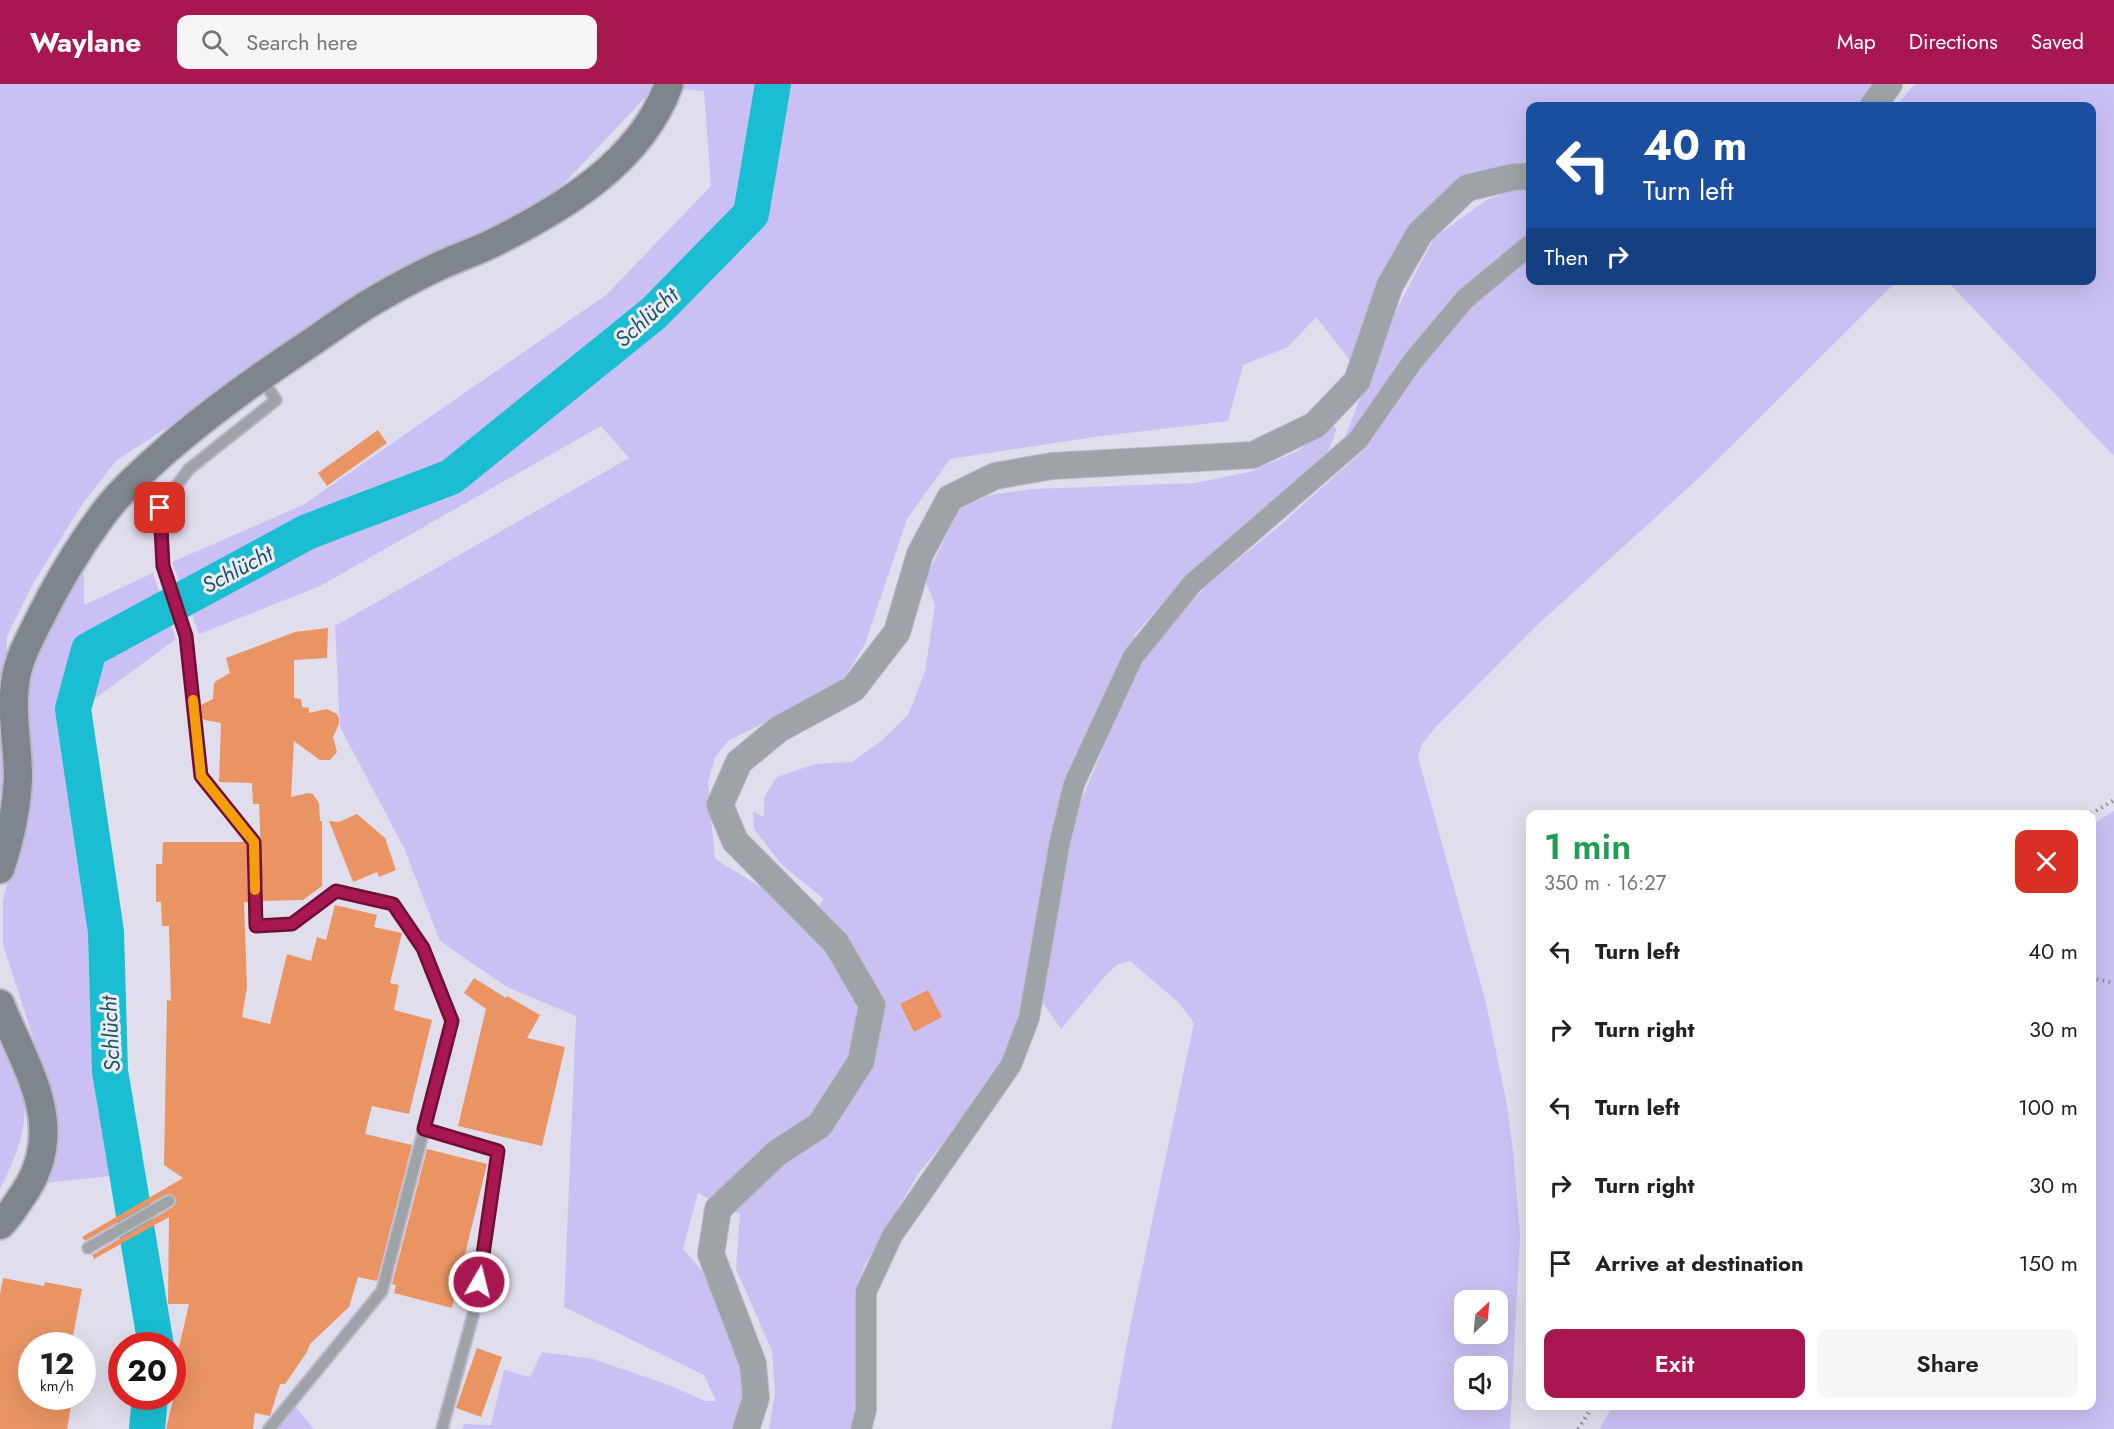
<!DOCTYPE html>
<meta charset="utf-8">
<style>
body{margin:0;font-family:Jost,sans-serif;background:#f6f6f6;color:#222;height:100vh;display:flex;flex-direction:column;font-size:22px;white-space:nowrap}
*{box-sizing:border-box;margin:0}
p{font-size:20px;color:#767676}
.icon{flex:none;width:33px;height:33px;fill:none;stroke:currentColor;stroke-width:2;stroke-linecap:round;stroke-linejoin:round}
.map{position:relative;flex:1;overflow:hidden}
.panel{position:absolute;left:1526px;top:726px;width:570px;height:600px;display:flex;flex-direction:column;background:#fff;border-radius:12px;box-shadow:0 6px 24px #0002}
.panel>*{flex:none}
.top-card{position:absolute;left:1526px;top:18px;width:570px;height:183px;border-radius:12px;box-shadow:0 6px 24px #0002;background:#1a4fa0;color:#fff;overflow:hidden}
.needle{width:39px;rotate:26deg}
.tools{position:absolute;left:1454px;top:1206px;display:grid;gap:12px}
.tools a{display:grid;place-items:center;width:54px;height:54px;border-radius:12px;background:#fff;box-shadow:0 6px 24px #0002;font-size:30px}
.speed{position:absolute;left:18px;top:1248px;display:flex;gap:12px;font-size:30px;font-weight:700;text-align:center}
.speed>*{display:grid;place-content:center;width:78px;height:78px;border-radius:50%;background:#fff;box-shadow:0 6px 24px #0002;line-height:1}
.speed small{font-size:15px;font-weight:400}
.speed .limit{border:9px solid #d22;background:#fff;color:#111}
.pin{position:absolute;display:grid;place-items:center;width:51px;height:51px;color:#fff;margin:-26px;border-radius:12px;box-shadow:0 3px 9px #0006}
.me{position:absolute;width:66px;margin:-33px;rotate:8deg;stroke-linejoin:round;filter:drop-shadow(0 0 4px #0008)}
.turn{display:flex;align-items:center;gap:21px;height:126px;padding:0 18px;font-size:27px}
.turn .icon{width:78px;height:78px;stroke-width:2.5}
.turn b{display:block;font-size:42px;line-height:51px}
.then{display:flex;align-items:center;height:57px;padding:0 18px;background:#0003;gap:12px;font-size:22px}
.round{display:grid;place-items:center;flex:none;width:63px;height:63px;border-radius:12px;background:#f6f6f6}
.headline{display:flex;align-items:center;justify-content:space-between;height:102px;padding:0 18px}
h1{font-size:36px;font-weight:600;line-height:45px;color:#1e9e55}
.action{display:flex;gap:12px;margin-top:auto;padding:12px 18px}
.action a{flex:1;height:69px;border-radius:12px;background:#a91750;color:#fff;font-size:24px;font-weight:600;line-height:69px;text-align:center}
.action a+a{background:#f6f6f6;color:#222}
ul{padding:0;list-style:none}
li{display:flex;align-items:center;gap:18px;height:78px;padding:0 18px}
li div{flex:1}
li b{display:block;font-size:22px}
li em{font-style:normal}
header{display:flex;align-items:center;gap:36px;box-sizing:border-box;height:84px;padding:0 30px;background:#a91750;color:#fff}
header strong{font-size:28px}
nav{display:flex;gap:33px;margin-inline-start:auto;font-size:21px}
.search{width:420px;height:54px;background:#f6f6f6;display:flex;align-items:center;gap:15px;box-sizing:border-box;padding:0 21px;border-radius:12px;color:#767676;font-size:22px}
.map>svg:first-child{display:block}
.green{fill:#cbc0f3;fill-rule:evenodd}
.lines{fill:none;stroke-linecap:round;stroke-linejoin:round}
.river{stroke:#1abdd1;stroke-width:36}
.building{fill:#ea9463}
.service-casing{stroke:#bbb9c6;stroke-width:14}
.minor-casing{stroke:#bbb9c6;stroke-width:22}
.tertiary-casing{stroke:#bbb9c6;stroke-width:28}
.secondary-casing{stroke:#bbb9c6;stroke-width:32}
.path{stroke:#8e8c96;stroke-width:4;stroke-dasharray:1.5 4.5;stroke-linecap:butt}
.service{stroke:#9ea3a8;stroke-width:10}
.minor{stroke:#9ea3a8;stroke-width:20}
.tertiary{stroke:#9ea3a8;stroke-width:26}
.secondary{stroke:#7e858c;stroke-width:28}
.route-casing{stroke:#6e0f34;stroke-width:15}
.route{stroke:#a91750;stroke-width:10}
.slow{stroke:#f59e0b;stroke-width:10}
.labels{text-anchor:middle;stroke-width:6;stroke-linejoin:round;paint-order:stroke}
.water-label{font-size:22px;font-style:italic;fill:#19555d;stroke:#edebf9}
</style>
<header>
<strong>Waylane</strong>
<div class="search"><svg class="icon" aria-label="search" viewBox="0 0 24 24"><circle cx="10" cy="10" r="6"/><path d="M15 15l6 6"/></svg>Search here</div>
<nav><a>Map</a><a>Directions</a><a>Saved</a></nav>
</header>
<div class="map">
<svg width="2114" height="1345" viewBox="0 0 2114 1345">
<rect width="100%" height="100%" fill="#e0deec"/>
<!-- green -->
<path class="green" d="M0 0H1879L1869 12 1855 22H1530V77L1508 80 1481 89 1449 104 1427 124 1395 167 1353 280 1316 233 1288 263 1243 281 1228 337 1094 353 950 375 907 435 865 560 839 603 729 656 715 673 708 699 715 775 810 833 824 815 782 781 754 745 753 727 764 733V713L777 693 815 680 852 678 881 657 908 631 925 588 935 520 925 496 959 425 990 411 1032 405 1195 399 1249 388 1298 367 1331 340 1337 345 1328 367 1294 402 1202 479 1173 507 1136 549 1093 639 1029 889 1008 981 918 1090 863 1184 856 1286 854 1345H769L775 1309 772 1267 736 1185 740 1130 698 1109 683 1165 711 1197 750 1293 737 1345H462L464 1340 491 1341 504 1286 530 1293 542 1268 593 1275 669 1301 705 1317H716L704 1291 564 1223 576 932 507 903 440 857 404 764 340 643 335 542 629 374 601 342 320 502 199 550 172 478 303 421 606 211 711 102 704 7 656 2 555 109 402 192 117 376 83 419 34 498 7 552 4 696 0 711Z
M1915 0H2114V372L1947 197 2091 196V22H1895Z
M1530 100V152L1342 361 1388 242 1434 154 1486 116Z
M1530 172V196L1897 197 1701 392 1534 544 1435 644 1422 660 1418 673 1486 919 1507 1021 1513 1067 1520 1151 1510 1345H1111L1130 1243 1194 939 1179 919 1130 877 1117 881 1105 892 1061 945 1043 919 1067 764 1080 720 1128 604 1153 562 1208 500 1278 443 1364 366 1425 278 1465 227ZM1464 1216H1497V1250H1464ZM1464 1282H1497V1316H1464Z
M74 482 84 492V521L153 489 176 555 89 619 118 878 128 1090 45 1099 59 1060 55 1021 3 861V817L27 707 25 613 30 573Z
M2114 727V1345H1599L1613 1322H2091V741Z
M0 956C6 971 22 1003 24 1016 28 1047 13 1079 0 1105Z
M294 1321 314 1345H274Z"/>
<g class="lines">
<!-- river -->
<path class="river" d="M156 1262 110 987 106 848 73 625 89 566 307 448 451 393 654 229 751 130 773 0
M147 1345 150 1312"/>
</g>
<!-- building -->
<path class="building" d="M378 346 387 359 327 402 318 389Z
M328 544 327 574 294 576V614L301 615 302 623 309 624V629L327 625 337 630 339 635V640L333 653 337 668 330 676H320L294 657 291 713 308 709 313 710 319 719 320 737H322V802L303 816 263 817 259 720H253L252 699 219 698 221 639 205 636 202 634 201 621 213 615 214 600 216 597 230 589 226 574 295 548Z
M357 730 385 754 396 786 379 793 377 788 353 798 329 737 339 738Z
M163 758H245L247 761 248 818H244L247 903 242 933 270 940 287 870 311 877 317 853 326 856 335 821 377 831 374 843 402 849 390 899 399 901 394 926 432 936 409 1030 372 1022 365 1050 412 1061 377 1197 358 1193 349 1223 310 1260 307 1268 285 1300H280L270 1332 255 1329 253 1345H166L176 1304 172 1303V1294L189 1220H168L169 1133 94 1175 92 1171 173 1123 176 1118 175 1113 170 1110 165 1111 85 1157 82 1153 183 1094 164 1081 167 916 171 917 169 842H162L161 818H156V780H162Z
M474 894 506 914 507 912 540 931 527 954 565 963 542 1062 458 1042 486 925 464 909Z
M928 906 942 933 914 948 900 920Z
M427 1065 487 1080 452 1224 394 1209 396 1201 392 1200Z
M3 1194 44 1202 45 1198 82 1205 71 1262H32V1312H73L67 1345H0V1210Z
M477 1264 502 1273 481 1333 456 1324Z"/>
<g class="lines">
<!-- service casing -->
<g class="service-casing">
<path id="service" d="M262 295 276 316 189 385 160 424 163 482 186 552 201 691 254 758 256 842 292 840 336 807 393 820 423 864 452 937 382 1207 269 1345
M424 1045 498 1067 476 1220 442 1345
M88 1164 169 1117"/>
</g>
<!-- minor casing -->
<g class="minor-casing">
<path id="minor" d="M861 1345 866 1326V1208L892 1152 1011 981 1029 934 1060 757 1074 700 1133 573 1192 500 1358 356 1413 277 1465 215 1530 161"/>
</g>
<!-- tertiary casing -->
<g class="tertiary-casing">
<path id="tertiary" d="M1873 22 1889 0
M746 1345 756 1314 753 1280 711 1170 718 1125 777 1069 820 1041 861 977 872 921 836 859 735 757 720 721 739 678 779 645 853 605 897 548 920 470 950 414 995 392 1052 382 1253 371 1315 341 1357 297 1390 201 1420 149 1467 104 1513 93 1530 92"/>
</g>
<!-- secondary casing -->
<g class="secondary-casing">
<path id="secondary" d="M0 785C10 755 17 724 18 693 18 660 10 626 16 593 19 575 28 558 36 542 55 503 76 467 101 433 118 409 141 389 163 369 206 331 252 298 300 266 324 250 348 232 373 217 394 205 415 193 437 183 455 174 475 168 493 159 563 124 641 78 669 0
M0 920C27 987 71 1046 20 1115 14 1124 8 1134 0 1141"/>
</g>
<!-- path -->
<path class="path" d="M2091 730 2114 716
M2091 894 2114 899
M1578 1345 1593 1322"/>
<!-- service -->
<use href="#service" class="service"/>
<!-- minor -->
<use href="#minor" class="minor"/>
<!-- tertiary -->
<use href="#tertiary" class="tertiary"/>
<!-- secondary -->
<use href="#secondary" class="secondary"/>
</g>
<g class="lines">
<!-- route casing -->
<g class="route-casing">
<path id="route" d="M160 424 163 482 186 552 201 692 254 758 256 842 292 840 336 807 393 820 423 864 452 937 424 1045 498 1067 479 1198"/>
</g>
<!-- route -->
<use href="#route" class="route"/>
<!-- slow -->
<path class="slow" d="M193 616 201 692 254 758 255 806"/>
</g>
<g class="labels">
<!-- water labels -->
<g class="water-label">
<text transform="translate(646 233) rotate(-42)" y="8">Schlücht</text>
<text transform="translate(237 485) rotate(-28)" y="8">Schlücht</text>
<text transform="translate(110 950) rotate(-93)" y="8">Schlücht</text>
</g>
</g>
</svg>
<div class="tools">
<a><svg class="needle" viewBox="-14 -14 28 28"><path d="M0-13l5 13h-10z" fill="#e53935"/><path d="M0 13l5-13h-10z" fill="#767676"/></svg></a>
<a><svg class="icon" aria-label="sound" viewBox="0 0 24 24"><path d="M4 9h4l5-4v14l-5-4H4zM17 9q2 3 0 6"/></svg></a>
</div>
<div class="speed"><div>12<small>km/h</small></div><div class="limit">20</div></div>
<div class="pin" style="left:160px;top:424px;background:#d93025"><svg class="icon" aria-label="arrive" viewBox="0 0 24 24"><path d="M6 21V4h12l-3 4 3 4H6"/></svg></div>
<svg class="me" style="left:479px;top:1198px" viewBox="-20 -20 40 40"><circle r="17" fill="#a91750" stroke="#fff" stroke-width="3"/><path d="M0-11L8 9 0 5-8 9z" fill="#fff"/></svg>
<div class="top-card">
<div class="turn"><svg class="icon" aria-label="left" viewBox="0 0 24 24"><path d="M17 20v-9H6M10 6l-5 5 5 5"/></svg><div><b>40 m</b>Turn left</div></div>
<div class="then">Then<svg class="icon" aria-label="right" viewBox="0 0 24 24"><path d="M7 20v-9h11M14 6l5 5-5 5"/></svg></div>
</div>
<section class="panel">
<div class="headline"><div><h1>1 min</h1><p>350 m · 16:27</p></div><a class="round" style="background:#d93025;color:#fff"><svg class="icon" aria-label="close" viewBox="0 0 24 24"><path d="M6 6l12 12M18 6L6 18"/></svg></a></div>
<ul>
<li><svg class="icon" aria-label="left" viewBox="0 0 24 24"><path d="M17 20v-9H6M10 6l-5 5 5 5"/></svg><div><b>Turn left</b></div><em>40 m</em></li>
<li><svg class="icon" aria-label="right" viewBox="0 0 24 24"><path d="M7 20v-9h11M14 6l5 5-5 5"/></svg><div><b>Turn right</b></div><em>30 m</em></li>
<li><svg class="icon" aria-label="left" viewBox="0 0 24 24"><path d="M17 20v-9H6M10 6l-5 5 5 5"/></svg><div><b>Turn left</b></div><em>100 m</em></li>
<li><svg class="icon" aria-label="right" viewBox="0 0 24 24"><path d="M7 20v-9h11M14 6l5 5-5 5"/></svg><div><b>Turn right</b></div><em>30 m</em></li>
<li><svg class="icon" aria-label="arrive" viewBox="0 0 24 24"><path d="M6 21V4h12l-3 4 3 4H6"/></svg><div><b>Arrive at destination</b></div><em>150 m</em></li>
</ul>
<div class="action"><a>Exit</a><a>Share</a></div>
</section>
</div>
